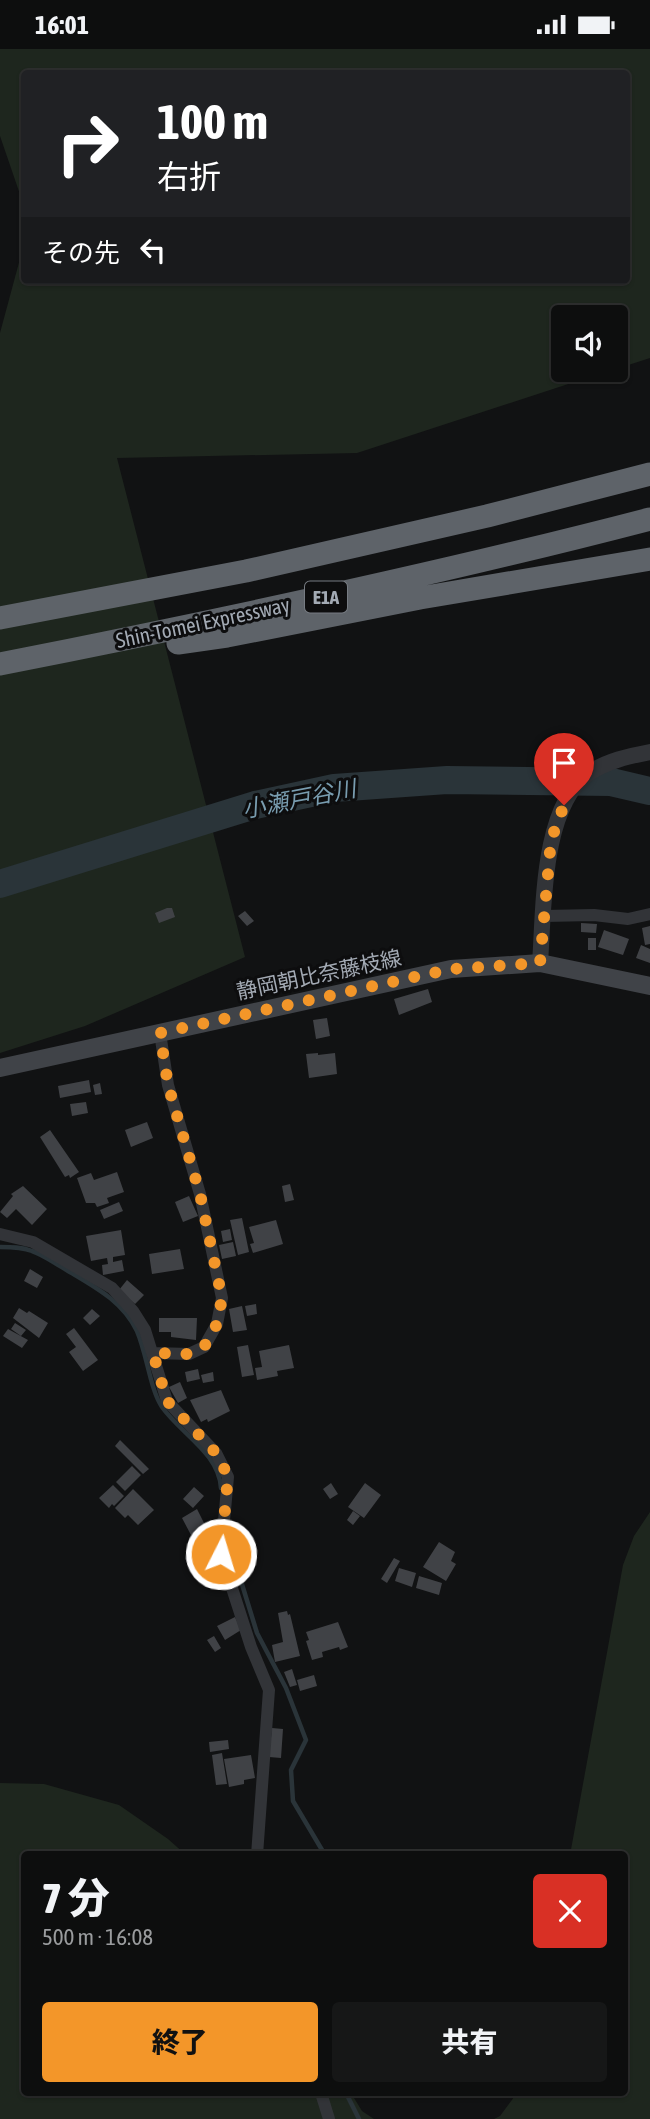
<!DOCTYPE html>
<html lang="ja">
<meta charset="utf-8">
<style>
body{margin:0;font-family:"Asap Condensed","Noto Sans JP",sans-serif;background:#161717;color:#f1f3f6;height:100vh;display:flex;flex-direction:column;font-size:26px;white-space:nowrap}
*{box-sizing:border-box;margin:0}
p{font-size:23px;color:#9a9c9e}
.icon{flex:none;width:38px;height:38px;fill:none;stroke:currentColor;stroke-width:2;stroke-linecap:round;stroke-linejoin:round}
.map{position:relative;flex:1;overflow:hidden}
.side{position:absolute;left:21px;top:1802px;width:607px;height:245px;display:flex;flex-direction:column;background:#0d0e0e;border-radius:7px;box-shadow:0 2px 5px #0004,0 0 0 2px #2d2e2e}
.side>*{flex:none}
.hud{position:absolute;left:21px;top:21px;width:609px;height:214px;border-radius:7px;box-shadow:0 2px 5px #0004,0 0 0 2px #2d2e2e;background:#202124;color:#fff;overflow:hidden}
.tools{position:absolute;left:551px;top:256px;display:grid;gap:14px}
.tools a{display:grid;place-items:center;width:77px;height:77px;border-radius:7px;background:#0d0e0e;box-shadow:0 2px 5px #0004,0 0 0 2px #2d2e2e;font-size:35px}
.pin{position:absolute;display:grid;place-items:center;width:60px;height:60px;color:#fff;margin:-72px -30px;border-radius:50% 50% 50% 0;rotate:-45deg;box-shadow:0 0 7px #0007}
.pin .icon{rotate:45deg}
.me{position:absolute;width:77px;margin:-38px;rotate:5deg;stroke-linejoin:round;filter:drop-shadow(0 0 5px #0008)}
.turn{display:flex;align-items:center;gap:24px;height:147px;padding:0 21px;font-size:32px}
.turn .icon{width:91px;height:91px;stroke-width:2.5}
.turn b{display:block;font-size:49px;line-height:60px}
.then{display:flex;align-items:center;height:66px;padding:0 21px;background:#0003;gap:14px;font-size:26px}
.round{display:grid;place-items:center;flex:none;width:74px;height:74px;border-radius:7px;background:#161717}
.overview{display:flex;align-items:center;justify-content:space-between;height:119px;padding:0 21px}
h1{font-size:42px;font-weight:800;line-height:52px}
.primary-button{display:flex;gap:14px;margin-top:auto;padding:14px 21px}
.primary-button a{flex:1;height:80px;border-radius:7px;background:#f39629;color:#111;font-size:28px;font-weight:800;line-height:80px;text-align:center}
.primary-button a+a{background:#161717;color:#f1f3f6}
.status{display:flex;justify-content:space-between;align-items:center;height:49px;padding:0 35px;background:#0d0e0e;direction:ltr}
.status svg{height:19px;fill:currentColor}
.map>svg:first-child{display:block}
.green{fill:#1e261e}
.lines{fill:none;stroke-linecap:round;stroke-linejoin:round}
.stream{stroke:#2a3439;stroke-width:4.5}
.river{stroke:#2a3439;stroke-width:28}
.building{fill:#404246}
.minor{stroke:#323438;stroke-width:12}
.tertiary{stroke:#323438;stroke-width:16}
.secondary{stroke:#404348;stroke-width:18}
.motorway{stroke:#5e6369;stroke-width:23}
.route{stroke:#f39629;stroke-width:12;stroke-dasharray:0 21.6}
.labels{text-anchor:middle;stroke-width:6;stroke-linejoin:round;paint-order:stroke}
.shield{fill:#0d0d0e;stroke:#767b82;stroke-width:2}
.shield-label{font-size:19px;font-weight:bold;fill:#a3aab4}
.street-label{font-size:21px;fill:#a3aab4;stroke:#0d0d0e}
.water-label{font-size:23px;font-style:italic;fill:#799db0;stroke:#0d0d0e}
</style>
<div class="status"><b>16:01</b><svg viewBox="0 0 49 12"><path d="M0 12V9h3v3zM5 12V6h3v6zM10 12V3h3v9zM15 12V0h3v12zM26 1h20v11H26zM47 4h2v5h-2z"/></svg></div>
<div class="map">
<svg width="650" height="2070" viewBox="0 0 650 2070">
<rect width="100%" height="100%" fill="#111213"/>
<!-- green -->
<path class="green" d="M0 0H650V309L616 320V268H564V320H614L357 404 117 409 245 908 85 977 0 1004V284L24 195V231H626V24H24V157L0 87Z
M650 1463V2070H494L500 2067 517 2044H625V1806H570L623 1516 634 1487Z
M0 1734 44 1735 119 1756 168 1790 186 1806H24V2044H351L362 2062 374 2070H0Z"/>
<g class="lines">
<!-- stream -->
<path class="stream" d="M0 1198C11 1198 22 1198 32 1202 44 1206 54 1214 65 1220 93 1237 122 1251 137 1282 147 1305 150 1340 162 1358 181 1385 219 1404 221 1439
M217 1509 214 1502 217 1479
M232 1522 241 1532 257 1584 286 1639 306 1691 291 1721 293 1752 325 1806
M346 2044 359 2070"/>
<!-- river -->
<path class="river" d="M0 835 255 756 334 739 447 731 611 733 650 742"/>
</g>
<!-- building -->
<path class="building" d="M167 859H172L175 868 159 874 155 864Z
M245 862 254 872 247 877 238 867Z
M581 874 597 875 596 884 581 883Z
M650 877V895L645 896 642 879Z
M604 881 629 890 623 906 598 898Z
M588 889H596V901H588Z
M641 896 650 900V914L636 909Z
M428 940 432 953 399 966 394 950Z
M327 969 330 987 316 990 313 971Z
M318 1004V1006L335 1004 337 1025 309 1029 306 1005Z
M89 1031 91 1043 60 1049 58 1037Z
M100 1034 102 1045 95 1046 93 1036Z
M86 1053 88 1064 72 1067 70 1055Z
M147 1073 153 1089 131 1098 125 1081Z
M50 1081 79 1123 70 1129 69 1126 65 1128 40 1088Z
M117 1123 124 1143 107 1149 109 1154 97 1158 95 1154H86L77 1129 91 1124 94 1131Z
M290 1135 294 1151 285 1153 282 1137Z
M23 1137 47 1160 32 1176 16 1160 7 1169 0 1163 13 1147 11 1145Z
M189 1147 198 1167 183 1173 175 1153Z
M119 1153 123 1162 104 1170 100 1161Z
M242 1169 249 1203 238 1206 230 1171Z
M276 1171 283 1195 253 1204 250 1195 254 1194 249 1178Z
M230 1180 232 1191 223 1193 221 1182Z
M121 1181 125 1206 113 1208V1213L122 1211 124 1222 103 1226 102 1216 108 1215 107 1209 91 1212 86 1187Z
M233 1193 236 1207 222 1210 219 1196Z
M180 1200 184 1220 152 1225 149 1205Z
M30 1220 43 1228 37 1239 24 1232Z
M127 1231 144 1246 135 1255 119 1241Z
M256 1255 257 1265 247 1267 245 1257Z
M242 1257 247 1281 233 1283 229 1260Z
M19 1259 27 1264 29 1262 48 1274 39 1289 13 1269Z
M92 1260 100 1267 90 1276 83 1269Z
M159 1269H197L196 1291 171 1288V1283H159Z
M15 1274 26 1281 21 1287 11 1280Z
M74 1279 98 1311 83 1322 69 1303 76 1298 66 1285Z
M8 1280 28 1291 22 1299 3 1287Z
M248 1296 254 1326 242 1328 237 1298Z
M289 1296 294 1319 277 1322 278 1327 257 1331 255 1319 262 1318 259 1302Z
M198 1320 200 1330 187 1333 185 1323Z
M213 1323 214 1332 203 1334 201 1326Z
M180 1333 187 1349 178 1354 169 1338Z
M221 1341 230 1362 208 1373 207 1370 201 1373 190 1351Z
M120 1391 149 1420 143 1425 115 1397Z
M132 1417 141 1426 125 1442 116 1433Z
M331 1434 338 1445 330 1450 323 1440Z
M365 1434 381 1446 364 1469 348 1458Z
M113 1436 124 1447 114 1457 112 1455 109 1459 99 1449Z
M194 1438 204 1447 193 1459 183 1450Z
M133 1440 154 1461 138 1476 128 1466 125 1469 115 1459Z
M197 1460 206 1478 191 1486 182 1469Z
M353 1462 360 1467 353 1476 347 1471Z
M439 1493 455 1503 451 1512 456 1515 446 1532 423 1518Z
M394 1509 400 1512 387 1534 381 1530Z
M399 1519 416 1524 412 1538 395 1532Z
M419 1527 442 1534 439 1546 416 1539Z
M287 1562 288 1566 290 1565 300 1607 275 1613 272 1596 283 1593 278 1564Z
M235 1568 241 1581 225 1591 217 1577Z
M338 1573 348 1598 340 1601 339 1598 322 1603 323 1608 312 1611 306 1592 309 1591 306 1583Z
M214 1587 221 1599 215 1603 207 1591Z
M292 1620 297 1636 290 1638 284 1623Z
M314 1626 317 1637 300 1642 297 1631Z
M272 1679 283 1680 281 1709 269 1708Z
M228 1691 229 1700 210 1703 209 1693Z
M222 1704 227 1735 216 1736 212 1706Z
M251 1706 255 1729 244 1731V1735L229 1738 224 1710Z"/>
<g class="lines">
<!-- minor -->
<path class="minor" d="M544 867 594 866 628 870 650 865
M0 1185 33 1193 112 1239 133 1262 145 1281 167 1352 216 1404 228 1428 221 1505 251 1598 269 1641 257 1806
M153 1304 189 1305 204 1298 217 1275 222 1249 200 1145 168 1036 160 984
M321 2044 329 2070"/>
<!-- tertiary -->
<path class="tertiary" d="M540 914C544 861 541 757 589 724 607 712 629 707 650 703"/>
<!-- secondary -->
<path class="secondary" d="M0 1019 451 920 540 914 650 937"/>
<!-- motorway -->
<path class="motorway" d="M0 569 246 522 487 467 650 425
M178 594 227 587 420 549 650 510
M0 615C218 572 435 526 650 470"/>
</g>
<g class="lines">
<!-- route -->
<path class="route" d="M221 1505 228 1427 216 1404 167 1352 153 1304 189 1305 204 1298 217 1275 222 1249 200 1145 168 1036 160 984 451 920 540 914 551 791 564 756"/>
</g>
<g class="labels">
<!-- shield labels -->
<rect class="shield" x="305" y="532.5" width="42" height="31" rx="5"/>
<g class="shield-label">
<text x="326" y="555">E1A</text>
</g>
<!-- street labels -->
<g class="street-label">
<text transform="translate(203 574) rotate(-12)" y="7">Shin-Tomei Expressway</text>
<text transform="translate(319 926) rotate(-12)" y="7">静岡朝比奈藤枝線</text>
</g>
<!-- water labels -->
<g class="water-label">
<text transform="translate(299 750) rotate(-11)" y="8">小瀬戸谷川</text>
</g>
</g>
</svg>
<div class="tools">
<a><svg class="icon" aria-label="sound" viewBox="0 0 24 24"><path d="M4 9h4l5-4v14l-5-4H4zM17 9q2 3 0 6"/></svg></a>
</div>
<div class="pin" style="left:564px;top:756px;background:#d93025"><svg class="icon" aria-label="arrive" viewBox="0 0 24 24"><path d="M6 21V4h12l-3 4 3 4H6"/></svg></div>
<svg class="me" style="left:221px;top:1505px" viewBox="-20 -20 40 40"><circle r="17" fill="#f39629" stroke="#fff" stroke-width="3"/><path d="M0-11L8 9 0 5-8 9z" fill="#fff"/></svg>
<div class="hud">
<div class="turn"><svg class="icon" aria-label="right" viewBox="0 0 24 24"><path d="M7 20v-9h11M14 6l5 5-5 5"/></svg><div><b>100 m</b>右折</div></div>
<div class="then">その先<svg class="icon" aria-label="left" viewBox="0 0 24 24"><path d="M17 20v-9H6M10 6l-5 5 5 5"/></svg></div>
</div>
<section class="side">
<div class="overview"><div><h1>7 分</h1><p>500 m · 16:08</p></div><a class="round" style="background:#d93025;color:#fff"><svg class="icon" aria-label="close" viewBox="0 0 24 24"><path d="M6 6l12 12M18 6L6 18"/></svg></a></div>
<div class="primary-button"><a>終了</a><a>共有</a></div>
</section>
</div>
